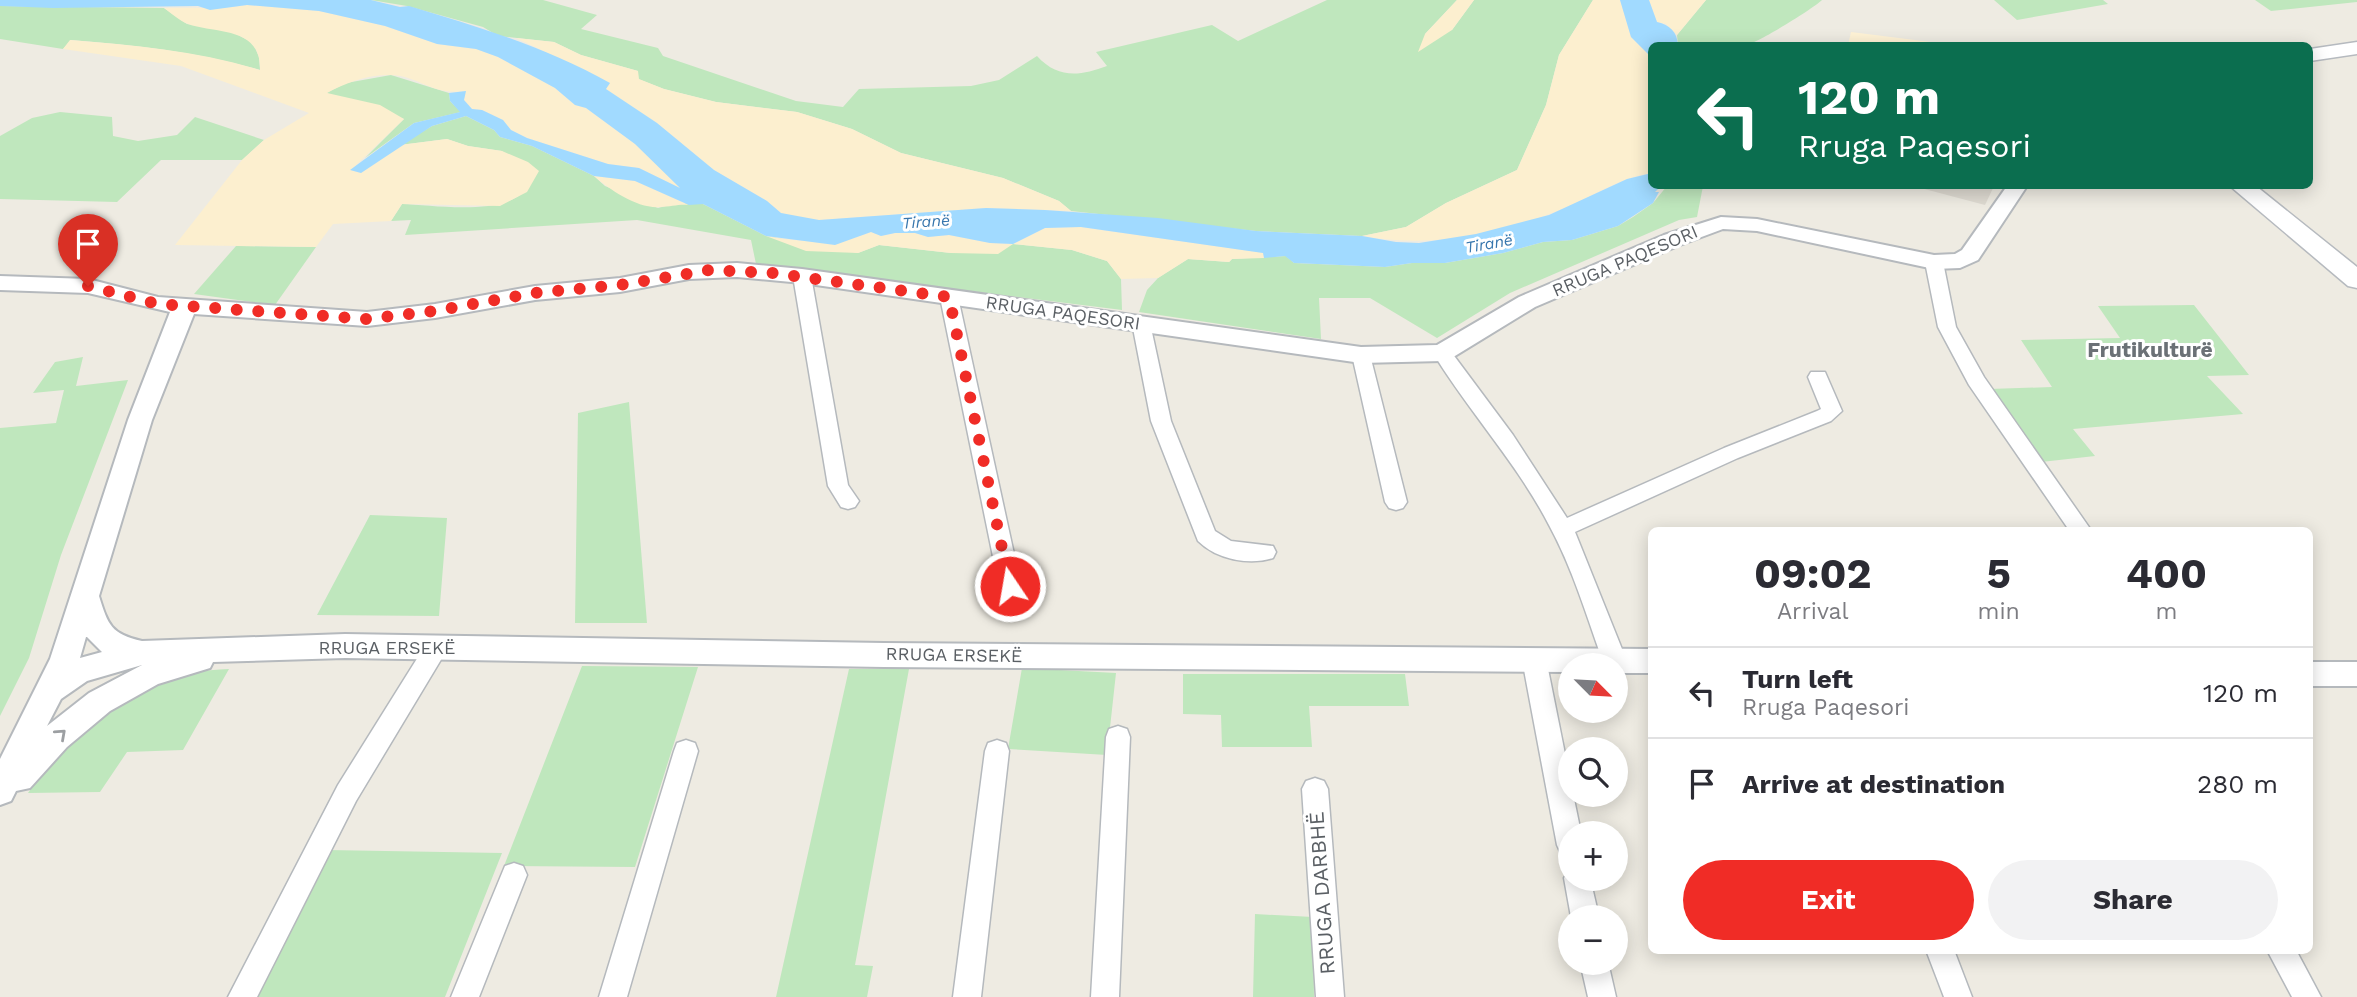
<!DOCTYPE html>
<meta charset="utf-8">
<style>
body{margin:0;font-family:"Work Sans",sans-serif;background:#f2f2f3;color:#2b2b33;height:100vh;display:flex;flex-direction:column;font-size:26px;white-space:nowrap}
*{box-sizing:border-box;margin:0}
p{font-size:23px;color:#7c7c81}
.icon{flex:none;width:38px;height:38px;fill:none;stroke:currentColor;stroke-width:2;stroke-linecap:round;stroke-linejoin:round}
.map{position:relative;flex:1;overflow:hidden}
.panel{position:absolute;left:1648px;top:527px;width:665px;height:427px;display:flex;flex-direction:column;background:#fff;border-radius:10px;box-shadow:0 4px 18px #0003}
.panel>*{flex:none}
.top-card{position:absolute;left:1648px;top:42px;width:665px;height:147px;border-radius:10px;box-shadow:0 4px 18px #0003;background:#0b6e4f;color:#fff;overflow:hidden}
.needle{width:46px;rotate:114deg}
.tools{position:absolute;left:1558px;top:653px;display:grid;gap:14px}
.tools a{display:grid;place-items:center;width:70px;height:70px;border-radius:50%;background:#fff;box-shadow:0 4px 18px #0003;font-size:35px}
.pin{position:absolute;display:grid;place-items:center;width:60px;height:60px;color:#fff;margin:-72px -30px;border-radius:50% 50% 50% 0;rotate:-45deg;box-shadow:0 0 7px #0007}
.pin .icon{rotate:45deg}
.me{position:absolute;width:77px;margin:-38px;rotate:348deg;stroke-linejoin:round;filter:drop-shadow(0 0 5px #0008)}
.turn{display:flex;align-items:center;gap:24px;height:147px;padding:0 35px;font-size:32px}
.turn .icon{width:91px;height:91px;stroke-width:2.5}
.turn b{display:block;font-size:49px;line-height:60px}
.eta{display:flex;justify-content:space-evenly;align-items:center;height:119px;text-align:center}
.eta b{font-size:42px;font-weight:700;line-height:49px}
.primary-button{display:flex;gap:14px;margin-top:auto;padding:14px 35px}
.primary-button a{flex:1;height:80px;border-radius:42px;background:#f02c26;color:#fff;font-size:28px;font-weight:700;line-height:80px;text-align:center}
.primary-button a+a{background:#f2f2f3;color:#2b2b33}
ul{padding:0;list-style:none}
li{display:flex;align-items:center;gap:21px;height:91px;padding:0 35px;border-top:2px solid #e1e1e2}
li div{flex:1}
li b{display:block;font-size:26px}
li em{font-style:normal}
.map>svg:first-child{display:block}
.commercial{fill:#fff3d6}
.education{fill:#dedad1}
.green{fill:#bfe7bd}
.sand{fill:#fcefcf}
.water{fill:#a1daff}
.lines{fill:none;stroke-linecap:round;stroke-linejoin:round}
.minor-casing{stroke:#b5b9bd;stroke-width:3}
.tertiary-casing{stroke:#b5b9bd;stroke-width:4}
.secondary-casing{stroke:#b6babf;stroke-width:3}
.minor{fill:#fff;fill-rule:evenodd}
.tertiary{fill:#fff;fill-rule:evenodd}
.secondary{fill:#fff;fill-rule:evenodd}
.oneway{stroke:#9c9fa2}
.route{stroke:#f02c26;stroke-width:12;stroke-dasharray:0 21.6}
.labels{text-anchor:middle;stroke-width:6;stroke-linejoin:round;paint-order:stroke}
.far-water-label{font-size:16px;font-style:italic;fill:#3776ad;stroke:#fff}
.street-label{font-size:18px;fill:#5a5f64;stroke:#fff}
.quarter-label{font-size:21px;font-weight:bold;fill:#6b7176;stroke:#fff}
.near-street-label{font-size:21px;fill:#5a5f64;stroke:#fff}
</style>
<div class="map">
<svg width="2357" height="997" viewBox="0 0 2357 997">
<rect width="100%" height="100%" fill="#eeebe2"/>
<!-- commercial -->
<path class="commercial" d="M1851 32 1955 45H1848Z"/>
<!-- education -->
<path class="education" d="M1913 186H1994L1985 205Z"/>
<!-- green -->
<path class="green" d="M371 0H543L597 15 581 29 658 48 663 56 796 101 843 107 859 89 971 86 999 80 1037 56C1058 79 1080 76 1107 66L1096 52 1212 25 1238 41 1327 0H1457L1425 34 1452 30 1474 0H1593L1559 55 1546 105 1517 170 1446 203 1406 227 1362 236 1256 231 1071 211 1059 201 1003 178 901 153 852 129 797 112 716 102 664 89 638 79V71L581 55 554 42 498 36 483 27 407 6Z
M1706 0H1822C1814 8 1756 44 1746 45 1724 49 1700 45 1678 45L1677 35Z
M1994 0H2103L2108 4 2017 20Z
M2255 0H2357V2L2271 11Z
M0 6 164 8 187 24 229 30 253 43 259 57 260 70C198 52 135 45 71 40L63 49 0 39Z
M391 75 449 93 450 101 461 112 414 123 365 158 404 119 326 93 346 83Z
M60 112 112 117 113 136 138 141 177 135 195 117 264 140 242 160H161L117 202 0 199V136L32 118Z
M466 116 494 130 500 137 532 146 594 176 605 186 658 208 677 203 703 204 766 236 858 253 879 245 951 253 1013 244 1072 250 1107 261 1121 279 1122 310 756 264 751 240 637 220 405 235 411 220 391 221 402 204C436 205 516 219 531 181L502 151 468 146 447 139 400 145 432 126Z
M1667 186H1703L1697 217 1679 220 1510 293 1437 338 1370 298H1319L1321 339 1139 312 1147 290 1158 278 1188 259 1229 262 1232 259 1286 256 1294 263 1385 267 1412 263H1445L1503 253 1543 242 1572 240 1618 226 1633 217 1653 203Z
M236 246 316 247 275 305 194 294Z
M2194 305 2249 375 2207 376 2243 414 2073 429 2095 456 2041 462 1989 389 2052 387 2021 340 2120 338 2098 306Z
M83 357 76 386 128 380 61 555 29 658 0 716V428L56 423 64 390 33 393 55 362Z
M629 402 647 623H575L578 413Z
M370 515 447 518 439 616 317 615Z
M582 666 698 667 635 867 504 866Z
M1022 668 1116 673 1107 755 1008 749Z
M229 669 183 750 127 752 100 792 28 793C66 738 123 685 191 672 204 670 217 670 229 669Z
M849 669H909L855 965 873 966 867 997H776Z
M1405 674 1409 706H1309L1312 747H1222L1221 715 1183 714V674Z
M327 850 502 853 445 997H255Z
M1255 914 1313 917 1314 997H1253Z"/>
<!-- sand -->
<path class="sand" d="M1457 0H1474L1452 30 1418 52 1425 34Z
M1593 0H1620L1631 37 1652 58V173C1622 177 1595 195 1567 207 1503 234 1431 249 1362 236L1406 227 1446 203 1517 170 1546 105 1559 55Z
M1649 0H1706L1677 35 1666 24 1657 22Z
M247 5 319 11 385 26 437 44 476 49 498 57 555 88 575 105 586 108 635 144 682 189 639 168 608 164 527 138 511 130 503 120 482 110 472 109 464 100 465 91C433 96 417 75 390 75 369 74 345 83 327 93L380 105 404 119 351 170 361 173 400 145 447 139 468 146 502 151 528 162 539 171 527 192 500 206 402 204 391 221 333 224 316 247 175 245 242 160 264 140 309 113 181 66 63 49 70 40C134 45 198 51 260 70 261 26 216 34 188 24 180 21 171 13 164 8 192 7 220 10 247 5Z
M516 38 554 42 581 55 638 71 639 79 664 89 716 102 797 112 852 129 901 153 1003 178 1059 201 1071 211 986 208 819 220 801 218 781 213 767 201 714 170 657 123 605 89 610 83Z
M594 176 635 181 689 205C678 204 671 207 660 207 638 209 610 190 594 176Z
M1080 227 1264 253V258L1232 259 1229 262 1188 259 1158 278 1121 279 1107 261 1072 250 1013 244 998 254 951 253 879 245 858 253 806 251 766 236C802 242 837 246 871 232L881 236 896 233H915L928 237 949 235 990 243 1013 244 1045 228Z"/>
<!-- water -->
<path class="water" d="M0 0H371L400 7 409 6C479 27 546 47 610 83L606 89 657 123 714 170 767 201 781 213 819 220 986 208 1045 210 1158 218 1256 231 1362 236 1396 242 1419 243 1476 234 1549 215 1627 179 1652 173V186H1661L1655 192H1659L1653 203 1618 226 1572 240 1543 242 1503 253 1445 263H1412L1385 267 1294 263 1285 256 1264 258 1263 253 1081 227 1045 228 1013 244 990 243 949 235 928 237 915 233H895L881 236 871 232 835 245 766 236 703 204 689 205 635 181 594 176 532 146 500 137 494 130 466 116 432 126 361 173 350 170 414 123 460 112 450 101 449 93 466 91 464 100 472 109 482 110 503 120 511 130 527 138 608 164 639 168 680 188 635 144 586 108 575 105 555 88 498 57 476 49 437 44 385 26 319 11 247 5 210 10 198 6 53 8 0 6Z
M1620 0H1649L1657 22C1670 25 1677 32 1678 45L1652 46V58L1631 37Z"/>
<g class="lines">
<!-- minor casing -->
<g class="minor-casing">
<path id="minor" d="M1934 257 1943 262 1956 327 1984 377 2091 530H2069L1969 385 1938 327 1925 262Z
M802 270 811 276 848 485 859 501 855 507 848 509 841 507 828 486 793 276Z
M949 291 958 297 1021 586 1018 592 1010 595 1002 592 999 586 940 297Z
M1141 317 1150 323 1171 421 1215 531 1231 541 1273 546 1276 552 1273 558C1249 566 1216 559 1198 541L1151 421 1132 323Z
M1442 347 1449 349 1513 435 1567 518 1724 448 1817 411 1821 409 1808 377 1811 372H1825L1842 411 1831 421 1738 458 1575 532 1626 659 1622 666 1615 668V665H1605L1602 659C1586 614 1572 567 1549 525 1517 463 1469 412 1433 353L1435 349Z
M1361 349 1368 351 1370 355 1407 502 1403 508 1396 510 1389 508 1385 502 1352 355 1354 351Z
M436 638 444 641 448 648 356 801 257 997H228L338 785 428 641Z
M1534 649 1542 652 1546 659 1570 779V794H1573L1581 833H1570V857L1561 854 1557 845 1522 659 1526 652Z
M1118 726 1127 729 1130 737 1119 997H1091L1106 737 1109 729Z
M686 740 695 743 698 751 627 997H599L674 751 677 743Z
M997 740 1006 743 1009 751 981 997H953L985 751 988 743Z
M1315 778 1324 781 1328 789 1344 997H1316L1302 789 1306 781Z
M514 863 523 866 527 875 479 997H451L505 866Z
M1570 868V878H1590L1599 917H1571L1564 878Z
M1926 950H1954L1972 997H1944Z
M2267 950H2296L2321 997H2292Z
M1580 962H1608L1616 997H1588Z"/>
</g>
<!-- tertiary casing -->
<g class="tertiary-casing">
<path id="tertiary" d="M2007 186H2027L1978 260 1960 268 1934 269 1757 231 1723 229 1680 245 1535 307 1450 359 1442 361 1361 363 802 283 737 277 689 279 620 292 535 300 435 318 367 326 194 314 152 420 99 596C108 625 111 634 142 641L345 634 884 643 1652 649V673H1615V665H1570V672L884 667 345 658 213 662 210 668 158 684 110 711 67 747 30 788 16 791 11 801 0 805V759L50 659 128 420 170 312 88 293 0 290V276L88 279 158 297 367 312 435 304 535 286 620 278 689 265 737 263 802 269 1361 347 1437 345 1519 297 1664 235 1721 217 1757 219 1934 255 1955 254 1962 250ZM87 637 102 652 80 658 86 637ZM142 665 89 693 47 726 61 699 87 681Z
M2310 662H2357V686H2310Z"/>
</g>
<!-- secondary casing -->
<g class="secondary-casing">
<path id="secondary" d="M2357 42V54L2310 61V49Z
M2230 186H2256L2357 267V288L2348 286Z"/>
</g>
<!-- minor -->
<use href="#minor" class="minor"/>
<!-- tertiary -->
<use href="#tertiary" class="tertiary"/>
<!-- secondary -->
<use href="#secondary" class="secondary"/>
</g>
<!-- one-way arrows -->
<defs><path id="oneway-chevron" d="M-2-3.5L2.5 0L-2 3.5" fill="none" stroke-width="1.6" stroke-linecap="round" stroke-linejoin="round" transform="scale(1.75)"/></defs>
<use class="oneway" href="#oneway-chevron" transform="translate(61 734) rotate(-42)"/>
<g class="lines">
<!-- route -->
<path class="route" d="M88 286 158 304 367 319 435 311 534 293 620 285 710 270 772 273 949 297 1010 586"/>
</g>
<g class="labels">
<!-- far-water labels -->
<g class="far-water-label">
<text transform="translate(926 221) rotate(-4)" y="6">Tiranë</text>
<text transform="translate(1489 243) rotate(-10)" y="6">Tiranë</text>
</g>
<!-- street labels -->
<g class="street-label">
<text transform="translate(1625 261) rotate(-23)" y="6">RRUGA PAQESORI</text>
<text transform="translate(1063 313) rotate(8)" y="6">RRUGA PAQESORI</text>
<text x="387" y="654">RRUGA ERSEKË</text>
<text transform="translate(954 655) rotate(1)" y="6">RRUGA ERSEKË</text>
</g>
<!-- quarter labels -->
<g class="quarter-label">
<text x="2150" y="357">Frutikulturë</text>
</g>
<!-- near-street labels -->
<g class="near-street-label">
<text transform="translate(1322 893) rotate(-94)" y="7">RRUGA DARBHË</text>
</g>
</g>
</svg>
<div class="tools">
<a><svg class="needle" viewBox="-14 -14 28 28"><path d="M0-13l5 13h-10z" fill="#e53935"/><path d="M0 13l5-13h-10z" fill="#7c7c81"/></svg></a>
<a><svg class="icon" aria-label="search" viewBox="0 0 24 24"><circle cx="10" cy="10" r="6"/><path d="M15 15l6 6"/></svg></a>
<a>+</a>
<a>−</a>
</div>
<div class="pin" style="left:88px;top:286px;background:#d93025"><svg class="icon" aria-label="arrive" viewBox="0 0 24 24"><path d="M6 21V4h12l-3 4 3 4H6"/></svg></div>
<svg class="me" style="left:1010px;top:586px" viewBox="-20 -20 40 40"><circle r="17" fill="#f02c26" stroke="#fff" stroke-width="3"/><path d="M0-11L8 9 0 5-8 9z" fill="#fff"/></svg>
<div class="top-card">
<div class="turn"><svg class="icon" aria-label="left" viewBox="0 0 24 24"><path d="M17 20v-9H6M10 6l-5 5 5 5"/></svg><div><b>120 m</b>Rruga Paqesori</div></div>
</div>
<section class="panel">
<div class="eta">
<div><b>09:02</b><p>Arrival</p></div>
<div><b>5</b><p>min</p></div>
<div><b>400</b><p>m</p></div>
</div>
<ul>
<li><svg class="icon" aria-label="left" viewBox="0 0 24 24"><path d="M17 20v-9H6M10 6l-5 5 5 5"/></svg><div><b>Turn left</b><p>Rruga Paqesori</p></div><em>120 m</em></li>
<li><svg class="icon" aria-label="arrive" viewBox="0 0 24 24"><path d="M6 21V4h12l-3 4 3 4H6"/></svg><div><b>Arrive at destination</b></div><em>280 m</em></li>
</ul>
<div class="primary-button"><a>Exit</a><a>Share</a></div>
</section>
</div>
